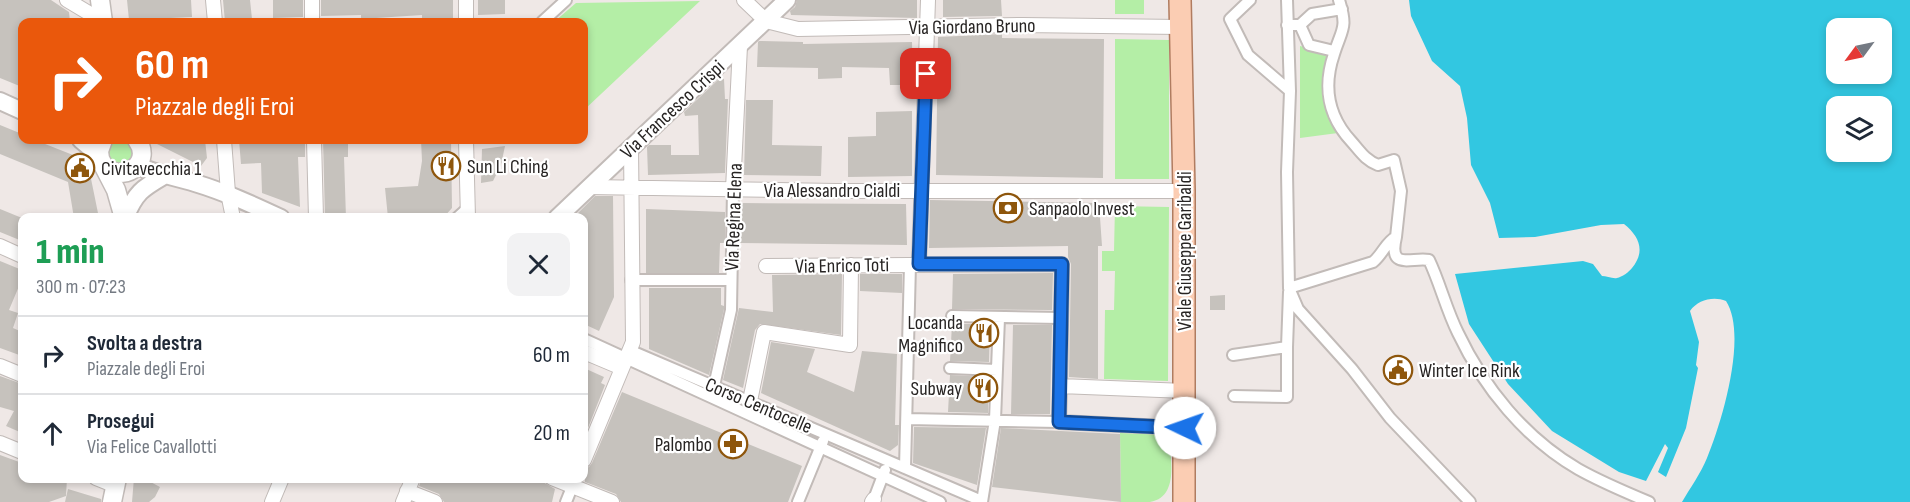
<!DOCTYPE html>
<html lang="it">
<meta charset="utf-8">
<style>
body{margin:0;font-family:"Sofia Sans Condensed",sans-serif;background:#f2f2f3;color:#1f2937;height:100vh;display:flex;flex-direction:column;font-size:22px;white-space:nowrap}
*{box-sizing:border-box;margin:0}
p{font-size:20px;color:#747a83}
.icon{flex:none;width:33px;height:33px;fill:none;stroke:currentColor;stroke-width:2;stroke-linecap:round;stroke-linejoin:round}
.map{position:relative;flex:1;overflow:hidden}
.panel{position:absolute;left:18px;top:213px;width:570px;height:270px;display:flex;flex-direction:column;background:#fff;border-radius:12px;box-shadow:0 3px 9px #0003}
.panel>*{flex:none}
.banner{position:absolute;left:18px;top:18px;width:570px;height:126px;border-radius:12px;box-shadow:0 3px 9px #0003;background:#ea580c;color:#fff;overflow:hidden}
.needle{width:39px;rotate:237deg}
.fabs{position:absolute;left:1826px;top:18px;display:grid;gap:12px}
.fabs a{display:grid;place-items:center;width:66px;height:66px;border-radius:12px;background:#fff;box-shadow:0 3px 9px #0003;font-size:30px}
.pin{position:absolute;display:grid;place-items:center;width:51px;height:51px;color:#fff;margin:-26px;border-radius:12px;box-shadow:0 3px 9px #0006}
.me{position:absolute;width:66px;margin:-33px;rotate:273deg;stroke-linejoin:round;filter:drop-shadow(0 0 4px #0008)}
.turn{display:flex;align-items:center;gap:21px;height:126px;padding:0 18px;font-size:27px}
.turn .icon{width:78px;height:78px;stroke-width:2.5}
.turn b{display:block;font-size:42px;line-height:51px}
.round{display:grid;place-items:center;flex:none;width:63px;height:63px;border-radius:12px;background:#f2f2f3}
.overview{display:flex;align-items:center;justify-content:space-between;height:102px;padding:0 18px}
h1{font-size:36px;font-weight:800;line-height:45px;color:#1e9e55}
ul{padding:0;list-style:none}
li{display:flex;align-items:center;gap:18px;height:78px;padding:0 18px;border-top:2px solid #e0e1e3}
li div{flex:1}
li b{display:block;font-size:22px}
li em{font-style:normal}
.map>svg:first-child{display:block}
.green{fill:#b4eea6}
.water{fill:#32c7e1;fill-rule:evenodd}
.building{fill:#c6c2bd}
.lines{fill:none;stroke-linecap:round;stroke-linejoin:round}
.pedestrian-casing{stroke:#c2bbb8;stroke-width:14}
.minor-casing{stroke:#c2bbb8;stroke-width:16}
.tertiary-casing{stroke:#c2bbb8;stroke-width:20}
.secondary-casing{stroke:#c2bbb8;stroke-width:21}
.primary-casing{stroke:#b07c60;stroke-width:24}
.pedestrian{stroke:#fff;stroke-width:10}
.minor{stroke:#fff;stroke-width:14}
.tertiary{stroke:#fff;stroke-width:16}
.secondary{stroke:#fff;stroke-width:18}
.primary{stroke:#fbcdb3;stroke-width:21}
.route-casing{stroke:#114b97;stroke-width:15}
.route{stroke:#1a73e8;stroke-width:10}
.labels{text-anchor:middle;stroke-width:4.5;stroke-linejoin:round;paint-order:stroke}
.street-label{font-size:20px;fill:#272423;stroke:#fff}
.poi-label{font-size:20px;fill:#272423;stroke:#fff;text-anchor:start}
</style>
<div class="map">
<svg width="1910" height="502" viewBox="0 0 1910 502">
<rect width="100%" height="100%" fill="#efe8e6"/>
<!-- green -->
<path class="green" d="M1115 0H1144V14H1115Z
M700 1 584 110V22H554L576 3Z
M1115 39 1169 40V179H1115Z
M1300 46 1329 53C1321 87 1320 102 1338 133L1300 138Z
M108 152a12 12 0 1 1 24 0a12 12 0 1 1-24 0Z
M1115 206 1169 207 1168 381 1104 379 1105 310H1114L1115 271H1102V251H1114Z
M1120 433 1169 435C1170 457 1180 497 1150 502 1141 502 1130 502 1121 502Z"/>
<!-- water -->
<path class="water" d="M1409 0H1910V502H1682C1690 488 1701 473 1707 458 1722 422 1748 335 1726 301 1713 296 1698 300 1690 311L1699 342 1696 365 1698 368 1686 428 1666 477 1658 472 1668 448 1665 444 1646 481 1619 472 1552 431 1508 384 1469 324 1455 274 1583 261 1593 264 1602 276C1606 276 1613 279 1617 278 1622 277 1629 272 1632 268 1646 251 1639 236 1624 224L1601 225 1535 237 1499 238 1490 203 1471 165 1467 118 1460 86 1432 61 1411 16ZM1836 28H1881V74H1836ZM1836 106H1881V152H1836Z"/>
<!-- building -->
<path class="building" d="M0 0H51L69 12 70 22H22V87L0 78Z
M127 0H191L192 17 129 20Z
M223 0H250L252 19 225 22Z
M273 0H303V17L273 18Z
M321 0H453V20H422V15L361 19V15L321 16Z
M478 0H505V14L478 15Z
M797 0H917V18L791 15 790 11 795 7Z
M943 0H1001L1002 16 943 17Z
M1002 34V38L1104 39 1103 178 936 175 938 37Z
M759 41 803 42V44L912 42 913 85H890L889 68 842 67V78L818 79V68L757 67 758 42Z
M720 78 724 79 725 99H728L725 173 648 175 647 147 649 145H671V155H699L698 115 685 116 684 112Z
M746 100H773L772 145 822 146 821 176 744 175Z
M912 111V176L848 177V137L876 136V112Z
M0 125 22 134V140H35L73 155 88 164 99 218H74L68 182 0 154Z
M149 140H205L207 158 201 166Z
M239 140H305V157H298L300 207 262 193 261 163 241 164Z
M323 140H348V157H344L346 218H325Z
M421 140H451L452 208 443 218H388L385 188 418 186 422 161Z
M505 146 501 165 493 181 481 183 482 149Z
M595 196H613L614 297 599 331 584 324V218H573Z
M930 200 1099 203 1102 246H1098V379L1069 377 1071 264 1068 257V246L929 248Z
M740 203 906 204 907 245 740 243Z
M0 209 22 218V241L0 232Z
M646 209 725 212V243H720L719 273H646Z
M0 261 22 270V279L9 310 18 313 13 328 22 332V356L0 348Z
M1053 273 1052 310 952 309 953 274Z
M842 274 841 335 760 324 755 330 743 388 723 380 739 308 773 312 772 275Z
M860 274H902V293L860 291Z
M649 288H721V305L724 306V309L709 375 649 349Z
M1225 295V310H1210V296Z
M952 324H990L989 362 950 361Z
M1013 325H1052L1050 414H1011Z
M771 342 815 349 807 372 854 392 862 351 897 354 895 425H899L898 445 890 451 761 393Z
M584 368 604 377 601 383 605 385 584 438Z
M950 375 988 377V413L948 412Z
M0 376 22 384V433L6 426 14 411 0 407Z
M622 392 802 466 788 502H621L616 494 585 482 584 469 589 467 592 463Z
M914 427 986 428 977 485 913 463Z
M1001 428 1120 434 1121 502 992 487Z
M0 455 22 463V478H67L66 496 49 502H0Z
M134 478H143L160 487 155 497 149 502H132Z
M422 478H536L555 489 552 502H444L439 494 419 486Z
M68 489 101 499V502H65Z"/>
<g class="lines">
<!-- pedestrian casing -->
<g class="pedestrian-casing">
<path id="pedestrian" d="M1250 0 1230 19 1248 55 1290 91
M1287 0 1290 91 1287 172 1289 288 1373 262C1382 255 1386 242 1396 237L1401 191 1394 160 1378 165C1365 160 1360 151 1351 141 1328 116 1323 86 1334 54 1342 28 1348 29 1339 0
M542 22 566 0
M1287 25H1300L1312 14 1342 9
M1300 25 1309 45 1334 51
M457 218 467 209
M1396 237C1388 271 1411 257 1429 260 1440 283 1446 309 1458 333 1484 388 1525 438 1578 469 1601 482 1625 492 1649 502
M631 280H731
M1289 288 1298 309 1352 369 1390 418 1470 502
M952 316 1061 318
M584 339 940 502
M629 350 975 498 979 502
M1233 355 1287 347 1289 292
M950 368 997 370
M714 386 731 310 733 189
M1234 396 1287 397V347
M907 419 1059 422
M905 468 910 264
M874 499 885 470
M566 502 572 487
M798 502 823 441
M982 502 995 420 999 318"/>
</g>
<!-- minor casing -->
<g class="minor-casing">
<path id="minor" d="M67 0 102 21
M213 0 215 22
M312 0V22
M466 0V22
M744 0 766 21 798 29 1023 25 1180 27
M224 140 228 193 233 218
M314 140 316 218
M466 140 468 218
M589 187 836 191H1184
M733 189 740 46
M0 246 22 256
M919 264 928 0
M766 266 1062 264 1060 386
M584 352 622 368
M0 366 22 375
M1185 391 1060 386 1059 422 1185 428
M750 401 764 332 850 345 851 265
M0 443 22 452
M584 460 633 342 631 147
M96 478 116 486
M552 478 612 502
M407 491 435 502
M272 502 282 478
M403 502 413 478
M872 502 874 499"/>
</g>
<!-- tertiary casing -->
<g class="tertiary-casing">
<path id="tertiary" d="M0 101 22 111
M81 140 99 155
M138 166C156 174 176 177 195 183 225 192 253 205 281 218
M125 218C136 191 143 188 167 174
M557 218 787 0"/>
</g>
<!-- secondary casing -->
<g class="secondary-casing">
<path id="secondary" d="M100 0 103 22
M103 140 99 151 100 159 116 190 124 218
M107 169C128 182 152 161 137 140
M112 502 117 478"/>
</g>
<!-- primary casing -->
<g class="primary-casing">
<path id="primary" d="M1180 0 1184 191V502"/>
</g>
<!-- pedestrian -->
<use href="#pedestrian" class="pedestrian"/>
<!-- minor -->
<use href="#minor" class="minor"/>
<!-- tertiary -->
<use href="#tertiary" class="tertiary"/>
<!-- secondary -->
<use href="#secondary" class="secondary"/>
<!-- primary -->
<use href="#primary" class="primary"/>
</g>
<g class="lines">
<!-- route casing -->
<g class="route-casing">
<path id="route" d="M926 74 919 264H1062L1059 422 1185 428"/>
</g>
<!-- route -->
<use href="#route" class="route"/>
</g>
<!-- icons -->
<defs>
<g id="restaurant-ring" transform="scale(1.5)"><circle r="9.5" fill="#fff" stroke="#8e560c" stroke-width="1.5"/><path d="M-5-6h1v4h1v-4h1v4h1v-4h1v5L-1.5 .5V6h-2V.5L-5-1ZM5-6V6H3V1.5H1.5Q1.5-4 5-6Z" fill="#8e560c"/></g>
<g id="civic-ring" transform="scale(1.5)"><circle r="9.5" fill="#fff" stroke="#8e560c" stroke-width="1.5"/><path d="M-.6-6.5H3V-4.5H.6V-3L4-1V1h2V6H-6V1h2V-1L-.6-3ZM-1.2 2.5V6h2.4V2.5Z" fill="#8e560c"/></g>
<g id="bank-ring" transform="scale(1.5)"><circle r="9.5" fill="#fff" stroke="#8e560c" stroke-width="1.5"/><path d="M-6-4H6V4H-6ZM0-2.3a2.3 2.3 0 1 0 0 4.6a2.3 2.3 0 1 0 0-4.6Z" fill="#8e560c"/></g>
<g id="pharmacy-ring" transform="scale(1.5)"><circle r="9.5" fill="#fff" stroke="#8e560c" stroke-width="1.5"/><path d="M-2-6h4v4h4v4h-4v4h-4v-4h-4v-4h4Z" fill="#8e560c"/></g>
</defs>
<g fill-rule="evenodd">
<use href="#restaurant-ring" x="446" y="166"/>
<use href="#civic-ring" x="80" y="168"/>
<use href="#bank-ring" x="1008" y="208"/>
<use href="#restaurant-ring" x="984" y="333"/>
<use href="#civic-ring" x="1398" y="370"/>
<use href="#restaurant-ring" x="983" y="388"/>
<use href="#pharmacy-ring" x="733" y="444"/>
</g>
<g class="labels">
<!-- street labels -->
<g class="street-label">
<text transform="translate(972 26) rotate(-1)" y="7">Via Giordano Bruno</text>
<text transform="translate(672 109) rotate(-43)" y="7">Via Francesco Crispi</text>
<text x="832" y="197">Via Alessandro Cialdi</text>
<text transform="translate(733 217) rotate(-88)" y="7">Via Regina Elena</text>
<text transform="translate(1184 251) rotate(-90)" y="7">Viale Giuseppe Garibaldi</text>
<text transform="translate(842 265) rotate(-1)" y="7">Via Enrico Toti</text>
<text transform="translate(759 405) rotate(23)" y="7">Corso Centocelle</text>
</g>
<!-- poi labels -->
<g class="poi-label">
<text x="467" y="173">Sun Li Ching</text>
<text x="101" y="175">Civitavecchia 1</text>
<text x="1029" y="215">Sanpaolo Invest</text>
<text x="963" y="329" text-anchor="end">Locanda<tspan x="963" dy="23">Magnifico</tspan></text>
<text x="1419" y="377">Winter Ice Rink</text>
<text x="962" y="395" text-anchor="end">Subway</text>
<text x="712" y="451" text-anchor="end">Palombo</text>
</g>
</g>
</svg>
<div class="fabs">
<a><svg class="needle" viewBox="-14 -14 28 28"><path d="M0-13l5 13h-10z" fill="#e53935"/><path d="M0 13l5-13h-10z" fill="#747a83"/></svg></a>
<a><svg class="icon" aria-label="layers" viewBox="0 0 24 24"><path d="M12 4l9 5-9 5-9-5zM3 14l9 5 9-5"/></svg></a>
</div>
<div class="pin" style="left:926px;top:74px;background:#d93025"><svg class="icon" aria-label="arrive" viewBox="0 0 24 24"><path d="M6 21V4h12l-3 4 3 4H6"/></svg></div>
<svg class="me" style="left:1185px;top:428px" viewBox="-20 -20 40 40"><circle r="19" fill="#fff"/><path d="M0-13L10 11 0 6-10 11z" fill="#1a73e8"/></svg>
<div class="banner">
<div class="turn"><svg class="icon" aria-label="right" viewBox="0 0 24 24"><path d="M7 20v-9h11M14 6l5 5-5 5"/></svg><div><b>60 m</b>Piazzale degli Eroi</div></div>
</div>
<section class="panel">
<div class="overview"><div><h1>1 min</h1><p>300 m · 07:23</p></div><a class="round"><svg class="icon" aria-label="close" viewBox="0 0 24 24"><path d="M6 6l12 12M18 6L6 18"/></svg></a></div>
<ul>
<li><svg class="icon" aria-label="right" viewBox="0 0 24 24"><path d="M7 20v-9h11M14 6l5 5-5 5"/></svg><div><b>Svolta a destra</b><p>Piazzale degli Eroi</p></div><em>60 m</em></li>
<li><svg class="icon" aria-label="ahead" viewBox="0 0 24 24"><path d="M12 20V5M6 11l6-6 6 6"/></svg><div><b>Prosegui</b><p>Via Felice Cavallotti</p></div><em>20 m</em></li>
</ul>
</section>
</div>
